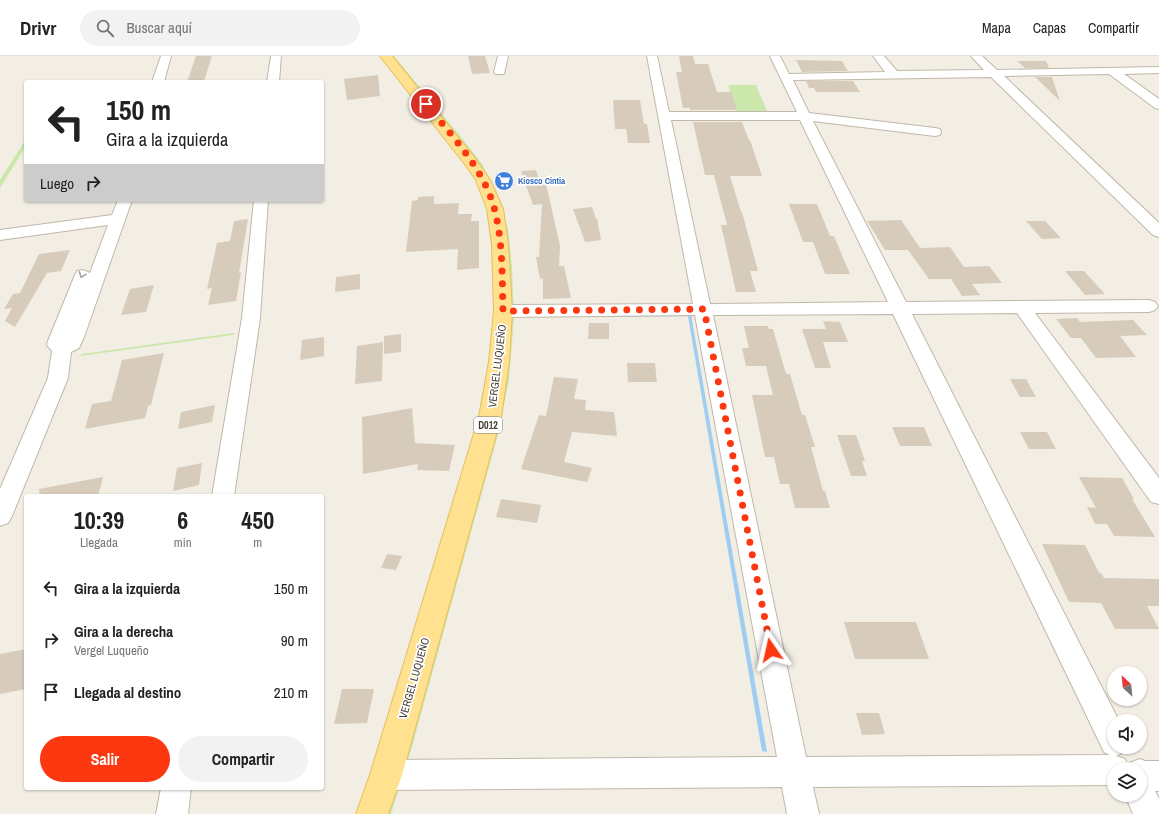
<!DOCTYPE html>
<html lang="es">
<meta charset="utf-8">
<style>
body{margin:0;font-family:"Archivo Narrow",sans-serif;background:#f2f2f2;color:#222;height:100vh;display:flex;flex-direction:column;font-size:15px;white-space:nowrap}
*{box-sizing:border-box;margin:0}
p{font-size:13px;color:#767676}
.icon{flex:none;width:22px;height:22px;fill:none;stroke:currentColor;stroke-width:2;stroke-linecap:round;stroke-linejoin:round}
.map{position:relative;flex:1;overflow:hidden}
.side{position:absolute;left:24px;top:438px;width:300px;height:296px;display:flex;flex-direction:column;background:#fff;border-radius:4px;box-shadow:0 1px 3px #0004}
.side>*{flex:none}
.guide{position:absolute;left:24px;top:24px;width:300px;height:122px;border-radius:4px;box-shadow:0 1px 3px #0004;background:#fff;color:#222;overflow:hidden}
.needle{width:26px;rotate:333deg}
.fabs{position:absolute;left:1107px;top:610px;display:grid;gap:8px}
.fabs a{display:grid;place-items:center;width:40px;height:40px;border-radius:50%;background:#fff;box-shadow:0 1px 3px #0004;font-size:20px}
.pin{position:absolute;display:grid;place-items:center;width:34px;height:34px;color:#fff;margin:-17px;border:2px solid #fff;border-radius:50%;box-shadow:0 1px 4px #0007}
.me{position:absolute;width:44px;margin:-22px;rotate:349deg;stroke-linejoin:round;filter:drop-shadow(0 0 3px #0008)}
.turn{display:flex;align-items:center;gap:14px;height:84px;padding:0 16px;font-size:18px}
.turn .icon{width:52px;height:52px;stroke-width:2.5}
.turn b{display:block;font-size:28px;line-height:34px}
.then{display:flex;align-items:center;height:38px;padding:0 16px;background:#0003;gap:8px;font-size:15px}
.eta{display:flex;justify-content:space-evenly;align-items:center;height:68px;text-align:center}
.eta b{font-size:24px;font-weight:700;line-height:28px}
.action{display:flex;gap:8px;margin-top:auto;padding:8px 16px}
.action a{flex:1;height:46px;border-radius:24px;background:#fd370f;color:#fff;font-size:16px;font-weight:700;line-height:46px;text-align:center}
.action a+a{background:#f2f2f2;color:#222}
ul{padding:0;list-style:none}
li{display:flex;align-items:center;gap:12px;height:52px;padding:0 16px}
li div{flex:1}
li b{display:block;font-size:15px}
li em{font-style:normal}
header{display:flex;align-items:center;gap:24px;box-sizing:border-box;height:56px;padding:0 20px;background:#fff;border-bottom:1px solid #e0e0e0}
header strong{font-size:19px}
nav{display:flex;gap:22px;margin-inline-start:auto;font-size:14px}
.search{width:280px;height:36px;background:#f2f2f2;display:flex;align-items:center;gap:10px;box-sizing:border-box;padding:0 14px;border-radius:22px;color:#767676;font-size:15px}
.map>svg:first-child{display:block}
.green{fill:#cbe7ab}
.water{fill:#9dcdf1}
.building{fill:#d7ccbb}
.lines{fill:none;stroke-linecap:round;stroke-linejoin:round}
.minor-casing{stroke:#c0b8a9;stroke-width:2}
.primary-casing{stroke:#e5bf5e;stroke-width:2}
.minor{fill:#fff;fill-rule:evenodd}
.primary{fill:#ffe18f;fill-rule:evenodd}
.oneway{stroke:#a29e99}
.route{stroke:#fd370f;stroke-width:7;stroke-dasharray:0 12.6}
.labels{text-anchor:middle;stroke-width:3.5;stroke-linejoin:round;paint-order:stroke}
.far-shop-label{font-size:9px;font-weight:bold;fill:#366cbe;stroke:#fff;text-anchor:start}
.shield{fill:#fff;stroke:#7c7870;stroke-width:1}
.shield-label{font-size:10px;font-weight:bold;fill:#443e33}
.street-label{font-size:11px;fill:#443e33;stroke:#fff}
</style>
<header>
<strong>Drivr</strong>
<div class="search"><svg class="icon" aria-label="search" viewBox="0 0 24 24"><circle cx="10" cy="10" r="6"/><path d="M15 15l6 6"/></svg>Buscar aquí</div>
<nav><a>Mapa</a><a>Capas</a><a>Compartir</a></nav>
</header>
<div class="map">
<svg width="1159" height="758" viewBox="0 0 1159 758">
<rect width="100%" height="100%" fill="#f2eee3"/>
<!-- green -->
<path class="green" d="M391 0H394L465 86 482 108 496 135 508 173 512 210 514 261 509 324 497 382 410 698 391 758H384L510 276 479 109Z
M728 29H756L767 55 737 56Z
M26 83V90L0 132V124Z
M234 277 235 278 233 279 80 300 82 298Z"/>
<!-- water -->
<path class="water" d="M691 258 767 696 762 695 688 260 610 261 609 259Z"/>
<!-- building -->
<path class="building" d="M196 0H212L204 25 187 26Z
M468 0H485L490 17 472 18Z
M679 0H693L695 8H708L717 36H731L737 54H690V52H683L676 16H682Z
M796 4 842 5 848 15 802 16Z
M1017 5H1046L1049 12H1025Z
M378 19 380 40 347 44 344 23Z
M1035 21H1052L1060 45Z
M806 25H853L860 36H816L814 32H809Z
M613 44H640L644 68H647L650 87H628L626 73H615Z
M693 66H742L749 84H750L762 120H730L741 156H742L758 215H750L756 236H736L721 169H727L714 119H705Z
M536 114 541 129 546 128 560 190 559 210H564L571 242 543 243V222L540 223 536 201H539L542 148 533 149 521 115Z
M434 140V148L459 147 458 158H472L471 165H479V212L457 214 458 193 406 196 412 145 418 144V141Z
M789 148H817L830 180H834L850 218H825L813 186H803Z
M592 151 596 163H597L601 184 585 186 573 153Z
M248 163 239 217 241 216 236 245 208 249 212 232 207 233 217 187 230 185 234 165Z
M901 164 920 192 950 191 964 211 989 210 1002 227 972 228 980 239 962 240 951 223H929L908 194H885L867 165Z
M1026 165H1045L1061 182 1042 183Z
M70 194 61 215 47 217 15 271 5 265 12 252 4 253 13 238 20 237 39 198Z
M1065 215H1084L1105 238 1085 239Z
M360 218V233L335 236 336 221Z
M154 229 146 256 121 259 130 233Z
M1077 262 1080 266 1133 264 1147 279 1120 280 1136 301 1096 302 1081 282H1071L1056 263Z
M823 265 840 266 848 286H823L831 312H815L802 273H826Z
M589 267H609V283H588Z
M744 270H768L769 273H773L786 318H790L802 359H805L815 391H811L823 435H825L830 452H795L789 428H780L774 401H765L752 339H773L766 310H746L742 292H749Z
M401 278V296L384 298V280Z
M324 281V300L300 304 302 284Z
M383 286 382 325 355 328 357 290Z
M164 297 151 349 148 350 145 362 85 373 92 348 111 345 122 304Z
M627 307H655L657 326H628Z
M554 321 578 323 574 343 586 344 585 354 614 356 617 380 572 376 564 406 592 412 587 426 521 413 539 359 546 360Z
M1010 323H1026L1036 341H1020Z
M215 349 212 366 178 373 181 356Z
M412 352 415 387 455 389 449 415 417 414 418 408 363 418 362 361Z
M892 371H924L932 390H900Z
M1020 376H1047L1056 393H1029Z
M837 379H856L865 405H862L867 420H851Z
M202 407 199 429 173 435 177 412Z
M103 421 98 440H40L39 433Z
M1079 421 1122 422 1134 443H1132L1155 481 1114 480 1107 468H1095L1087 451 1096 452Z
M501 443 541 449 537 467 496 461Z
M1042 488 1085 489 1099 517H1101L1104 522 1159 523V550H1147L1159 573H1115L1101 547 1069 546Z
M387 498 402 500 396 514 381 512Z
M844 566H916L929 603H855Z
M26 593V633L0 638V598Z
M342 633H374L367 667 334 668Z
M856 657H879L885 678 862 679Z"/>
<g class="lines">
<!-- minor casing -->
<g class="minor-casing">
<path id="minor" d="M161 0H171L164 26H152Z
M271 0H281L279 26H267Z
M498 0H508L504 18H496L494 16Z
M647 0H657L669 56H797L770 0H780L789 18 885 16 873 0H884L897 15 984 14 971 0H982L997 14 1159 11V17L1124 18 1159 43V53L1155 52 1109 18 1004 20 1159 167V181L1153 179 991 21 793 24 809 57 935 72 940 73 941 76 940 79 935 80 813 65 906 246 1149 244 1155 246 1158 250 1155 254 1149 256 1035 257 1159 422V448L1151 446 1017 257 912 258 1119 665H1114V691H1127L1124 696 1116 700 1125 703 1128 711 1129 707 1140 703 1145 705H1159V735H1155L1159 743V758H1133L1125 739H1140V713H1114V729L813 731 819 758H787L782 731 386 734 375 730 371 719 375 708 386 704 777 701 695 259 503 261 497 259 494 255 497 251 503 249 693 248ZM671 64H800L888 246 710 248ZM893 258 1104 696 1110 699 806 701 713 259Z
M118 144H132L84 281 79 292 71 296 68 322 12 460 8 467 0 470V433L48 322 52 295 47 289 48 285 75 219 77 215 83 214 90 217 108 169 0 184V174L112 159Z
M254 144H268L260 262 234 440H212L242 262Z
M161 732H191L188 758H156Z"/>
</g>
<!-- primary casing -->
<g class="primary-casing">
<path id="primary" d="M380 0H392L474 101 490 124 503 153 508 188 512 255 509 306 501 361 402 719 388 758H356L370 719 479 361 489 306 494 255 492 188 487 153 476 124 464 107Z"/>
</g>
<!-- minor -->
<use href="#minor" class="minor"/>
<!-- primary -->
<use href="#primary" class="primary"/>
</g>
<!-- one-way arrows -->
<defs><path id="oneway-chevron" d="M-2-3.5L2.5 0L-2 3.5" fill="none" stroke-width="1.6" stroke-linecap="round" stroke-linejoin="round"/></defs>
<use class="oneway" href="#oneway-chevron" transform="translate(82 219) rotate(111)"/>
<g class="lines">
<!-- route -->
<path class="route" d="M426 48C452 80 485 114 495 155 503 187 502 222 503 255L704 253 771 594"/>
</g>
<!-- icons -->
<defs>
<g id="supermarket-disc" transform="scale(1)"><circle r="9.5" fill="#3f7fe0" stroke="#fff"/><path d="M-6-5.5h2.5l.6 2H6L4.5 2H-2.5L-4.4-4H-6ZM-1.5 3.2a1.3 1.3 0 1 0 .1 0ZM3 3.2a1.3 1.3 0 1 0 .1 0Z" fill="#fff"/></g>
</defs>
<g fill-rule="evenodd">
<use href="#supermarket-disc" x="504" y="125"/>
</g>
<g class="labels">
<!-- far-shop labels -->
<g class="far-shop-label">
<text x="518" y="128">Kiosco Cintia</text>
</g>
<!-- shield labels -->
<rect class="shield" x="474" y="361" width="28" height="16" rx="3"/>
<g class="shield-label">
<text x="488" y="373">D012</text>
</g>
<!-- street labels -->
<g class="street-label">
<text transform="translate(497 310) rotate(-83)" y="4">VERGEL LUQUEÑO</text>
<text transform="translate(414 622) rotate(-74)" y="4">VERGEL LUQUEÑO</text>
</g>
</g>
</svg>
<div class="fabs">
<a><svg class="needle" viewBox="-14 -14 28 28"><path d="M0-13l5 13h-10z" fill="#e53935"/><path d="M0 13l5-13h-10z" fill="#767676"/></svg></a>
<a><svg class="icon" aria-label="sound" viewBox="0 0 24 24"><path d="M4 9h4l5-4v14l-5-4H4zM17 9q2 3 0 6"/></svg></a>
<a><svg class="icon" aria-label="layers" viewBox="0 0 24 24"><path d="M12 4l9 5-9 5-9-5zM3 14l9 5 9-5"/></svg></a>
</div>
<div class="pin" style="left:426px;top:48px;background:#d93025"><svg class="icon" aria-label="arrive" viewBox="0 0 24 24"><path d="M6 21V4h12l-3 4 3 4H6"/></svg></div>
<svg class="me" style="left:771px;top:594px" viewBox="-20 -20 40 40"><path d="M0-17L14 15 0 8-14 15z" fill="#fd370f" stroke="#fff" stroke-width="4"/></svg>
<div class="guide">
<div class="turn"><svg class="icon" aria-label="left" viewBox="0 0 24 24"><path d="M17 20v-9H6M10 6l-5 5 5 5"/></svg><div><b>150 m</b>Gira a la izquierda</div></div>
<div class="then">Luego<svg class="icon" aria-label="right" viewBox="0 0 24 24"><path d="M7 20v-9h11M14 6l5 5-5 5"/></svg></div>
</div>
<section class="side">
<div class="eta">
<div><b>10:39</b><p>Llegada</p></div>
<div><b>6</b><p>min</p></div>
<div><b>450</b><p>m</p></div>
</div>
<ul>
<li><svg class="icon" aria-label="left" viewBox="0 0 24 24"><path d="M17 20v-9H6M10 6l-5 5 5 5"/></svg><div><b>Gira a la izquierda</b></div><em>150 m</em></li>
<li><svg class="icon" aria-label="right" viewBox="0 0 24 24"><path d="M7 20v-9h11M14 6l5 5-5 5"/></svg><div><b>Gira a la derecha</b><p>Vergel Luqueño</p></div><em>90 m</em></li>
<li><svg class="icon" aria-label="arrive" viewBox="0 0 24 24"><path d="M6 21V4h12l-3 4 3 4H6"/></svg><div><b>Llegada al destino</b></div><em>210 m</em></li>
</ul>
<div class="action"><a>Salir</a><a>Compartir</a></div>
</section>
</div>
